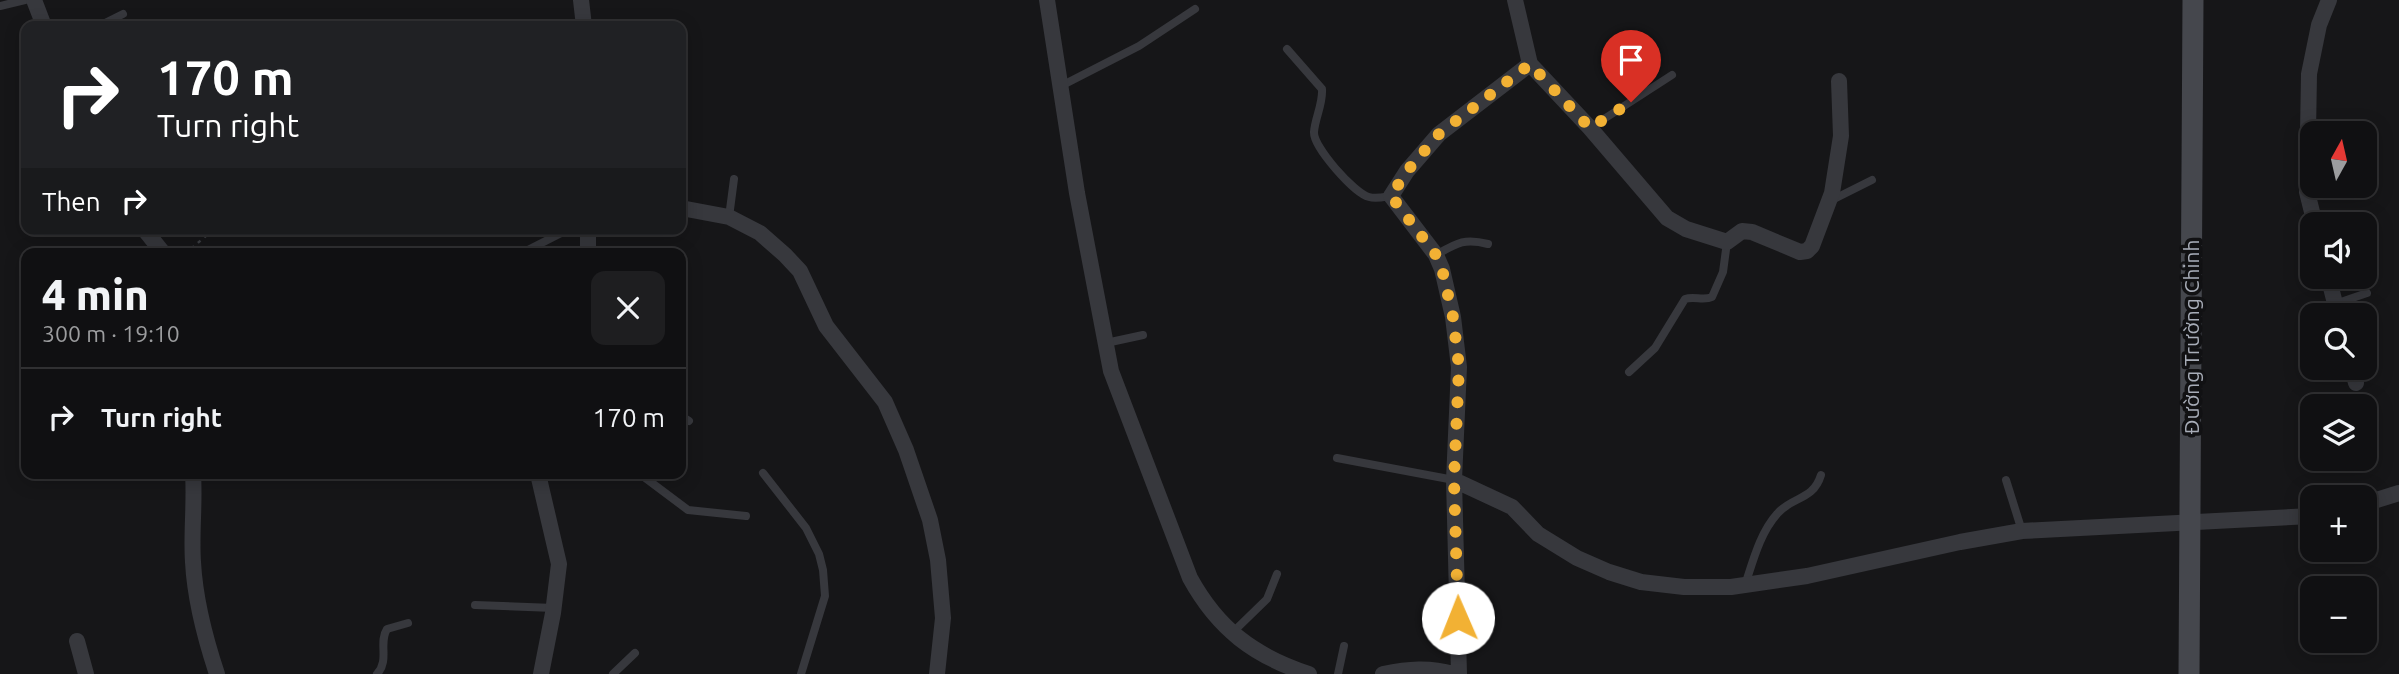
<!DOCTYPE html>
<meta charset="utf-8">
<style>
body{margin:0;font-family:Ubuntu,sans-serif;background:#1e1e20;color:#f1f3f6;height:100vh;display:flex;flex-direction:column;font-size:26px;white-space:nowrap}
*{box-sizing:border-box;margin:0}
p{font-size:23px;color:#9c9d9f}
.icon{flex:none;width:38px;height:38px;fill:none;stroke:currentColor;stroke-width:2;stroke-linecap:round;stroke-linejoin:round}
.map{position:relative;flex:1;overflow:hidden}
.side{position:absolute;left:21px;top:248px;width:665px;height:231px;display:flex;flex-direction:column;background:#101012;border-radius:14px;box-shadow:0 4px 18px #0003,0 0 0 2px #303032}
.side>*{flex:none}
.hud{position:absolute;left:21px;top:21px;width:665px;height:214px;border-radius:14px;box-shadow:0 4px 18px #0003,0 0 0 2px #303032;background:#202124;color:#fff;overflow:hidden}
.needle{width:46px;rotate:8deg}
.fabs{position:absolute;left:2300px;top:121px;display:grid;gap:14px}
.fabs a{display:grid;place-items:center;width:77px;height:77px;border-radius:14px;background:#101012;box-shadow:0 4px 18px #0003,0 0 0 2px #303032;font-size:35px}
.pin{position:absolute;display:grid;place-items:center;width:60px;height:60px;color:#fff;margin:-72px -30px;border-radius:50% 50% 50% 0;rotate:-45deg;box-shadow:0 0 7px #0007}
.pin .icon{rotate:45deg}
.me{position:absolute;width:77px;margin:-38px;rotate:359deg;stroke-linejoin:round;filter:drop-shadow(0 0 5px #0008)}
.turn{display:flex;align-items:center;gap:24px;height:147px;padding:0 21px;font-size:32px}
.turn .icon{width:91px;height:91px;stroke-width:2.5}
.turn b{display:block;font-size:49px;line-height:60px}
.then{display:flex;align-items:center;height:66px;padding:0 21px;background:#0003;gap:14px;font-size:26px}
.round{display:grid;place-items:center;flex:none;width:74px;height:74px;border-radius:14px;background:#1e1e20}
.headline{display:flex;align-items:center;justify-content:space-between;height:119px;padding:0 21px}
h1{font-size:42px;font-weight:800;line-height:52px}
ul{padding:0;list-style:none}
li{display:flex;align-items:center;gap:21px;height:98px;padding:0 21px;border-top:2px solid #303032}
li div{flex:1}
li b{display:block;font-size:26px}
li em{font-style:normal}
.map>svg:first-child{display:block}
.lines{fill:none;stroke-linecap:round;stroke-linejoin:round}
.path{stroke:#3d3f44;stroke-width:2.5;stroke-dasharray:3.5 5;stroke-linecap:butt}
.lane{stroke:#37383d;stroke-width:8}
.street{stroke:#37383d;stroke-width:16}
.secondary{stroke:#45474d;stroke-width:21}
.route{stroke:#f2b134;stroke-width:12;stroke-dasharray:0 21.6}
.labels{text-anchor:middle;stroke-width:7;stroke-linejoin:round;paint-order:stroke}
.street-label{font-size:21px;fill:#a8adb8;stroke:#111113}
</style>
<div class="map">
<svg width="2399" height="674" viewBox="0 0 2399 674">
<rect width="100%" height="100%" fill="#161618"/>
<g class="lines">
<!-- path -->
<path class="path" d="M185 254 214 229"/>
<!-- lane -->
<path class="lane" d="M0 6 25 0
M99 26 123 14
M1287 49 1322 89C1323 104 1315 118 1314 132 1313 147 1354 193 1369 197 1376 199 1384 197 1391 196
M1059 87 1139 46 1195 9
M1590 128 1672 75
M1830 201 1872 180
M729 217 734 179
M520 254 569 229
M1436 255C1457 243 1464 238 1488 244
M2335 304 2367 293
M1106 343 1143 335
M1629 372 1655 348 1685 299C1694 296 1704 301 1712 297L1723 272 1727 242
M681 416 689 421
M1337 458 1454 480
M763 473 806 528 819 554 823 570 825 596 801 674
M640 474 688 510 746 516
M2006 480 2022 531
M1745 585C1753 561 1760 533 1777 514 1792 496 1813 501 1821 475
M475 605 554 608
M1231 634 1267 599 1277 574
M377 674C390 660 378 643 387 629L408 623
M613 674 635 653
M1338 674 1344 646"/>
<!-- street -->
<path class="street" d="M34 0 44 26
M581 0 584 26
M1047 0 1077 193 1111 371 1190 578C1218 629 1254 656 1309 674
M1515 0 1530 64 1590 128 1667 218 1686 229 1727 242 1742 231 1752 232 1800 252 1807 251 1812 246 1832 193 1841 136 1839 81
M681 208 729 217 760 233 785 255 800 271 826 326 885 402 906 450 930 520 938 560 943 618 937 674
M2315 224 2307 192 2309 74 2319 25 2329 0
M144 229 164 254
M588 254V229
M2328 276 2338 315
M2352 368 2356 383
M193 474C195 504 191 533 193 562 195 600 205 638 217 674
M538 474 559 564 553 613 541 674
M1454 480 1512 507 1538 534 1577 558 1609 572 1641 582 1684 587H1731L1807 576 1960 542 2022 531 2312 516
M2364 504 2399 493
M77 641 86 674
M1383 674C1408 669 1429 667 1453 674
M1459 674 1454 480 1459 367 1453 317 1442 269 1436 255 1391 196 1407 171 1439 134 1530 64"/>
<!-- secondary -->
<path class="secondary" d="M2189 674 2193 0"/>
</g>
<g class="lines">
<!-- route -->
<path class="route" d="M1458 618 1454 480 1459 367 1453 317 1442 269 1436 255 1391 196 1407 171 1439 134 1530 64 1590 128 1631 102"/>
</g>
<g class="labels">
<!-- street labels -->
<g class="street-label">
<text transform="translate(2192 337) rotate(-90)" y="7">Đường Trường Chinh</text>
</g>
</g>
</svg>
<div class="fabs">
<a><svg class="needle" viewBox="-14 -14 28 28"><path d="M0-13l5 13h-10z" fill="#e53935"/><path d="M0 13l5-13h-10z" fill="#9c9d9f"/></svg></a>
<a><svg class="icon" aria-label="sound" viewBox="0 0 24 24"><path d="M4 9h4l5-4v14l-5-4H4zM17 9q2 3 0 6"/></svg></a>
<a><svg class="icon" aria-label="search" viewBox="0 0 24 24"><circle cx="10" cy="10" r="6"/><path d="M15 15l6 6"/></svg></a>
<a><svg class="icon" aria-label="layers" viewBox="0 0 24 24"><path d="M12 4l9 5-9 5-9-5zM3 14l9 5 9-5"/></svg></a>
<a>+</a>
<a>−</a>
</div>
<div class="pin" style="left:1631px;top:102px;background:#d93025"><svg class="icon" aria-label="arrive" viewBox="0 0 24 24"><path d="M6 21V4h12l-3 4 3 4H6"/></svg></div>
<svg class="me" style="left:1458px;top:618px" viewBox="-20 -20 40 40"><circle r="19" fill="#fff"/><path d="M0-13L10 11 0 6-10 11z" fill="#f2b134"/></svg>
<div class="hud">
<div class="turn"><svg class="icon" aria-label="right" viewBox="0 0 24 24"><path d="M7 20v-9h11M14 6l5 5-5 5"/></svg><div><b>170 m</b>Turn right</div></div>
<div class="then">Then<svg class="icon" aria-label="right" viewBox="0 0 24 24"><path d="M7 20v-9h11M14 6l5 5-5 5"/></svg></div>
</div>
<section class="side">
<div class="headline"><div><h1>4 min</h1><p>300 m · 19:10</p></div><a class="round"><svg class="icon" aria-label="close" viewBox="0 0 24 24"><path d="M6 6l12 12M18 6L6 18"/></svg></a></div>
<ul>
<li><svg class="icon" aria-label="right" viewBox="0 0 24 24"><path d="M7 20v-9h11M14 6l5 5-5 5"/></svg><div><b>Turn right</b></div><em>170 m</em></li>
</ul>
</section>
</div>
